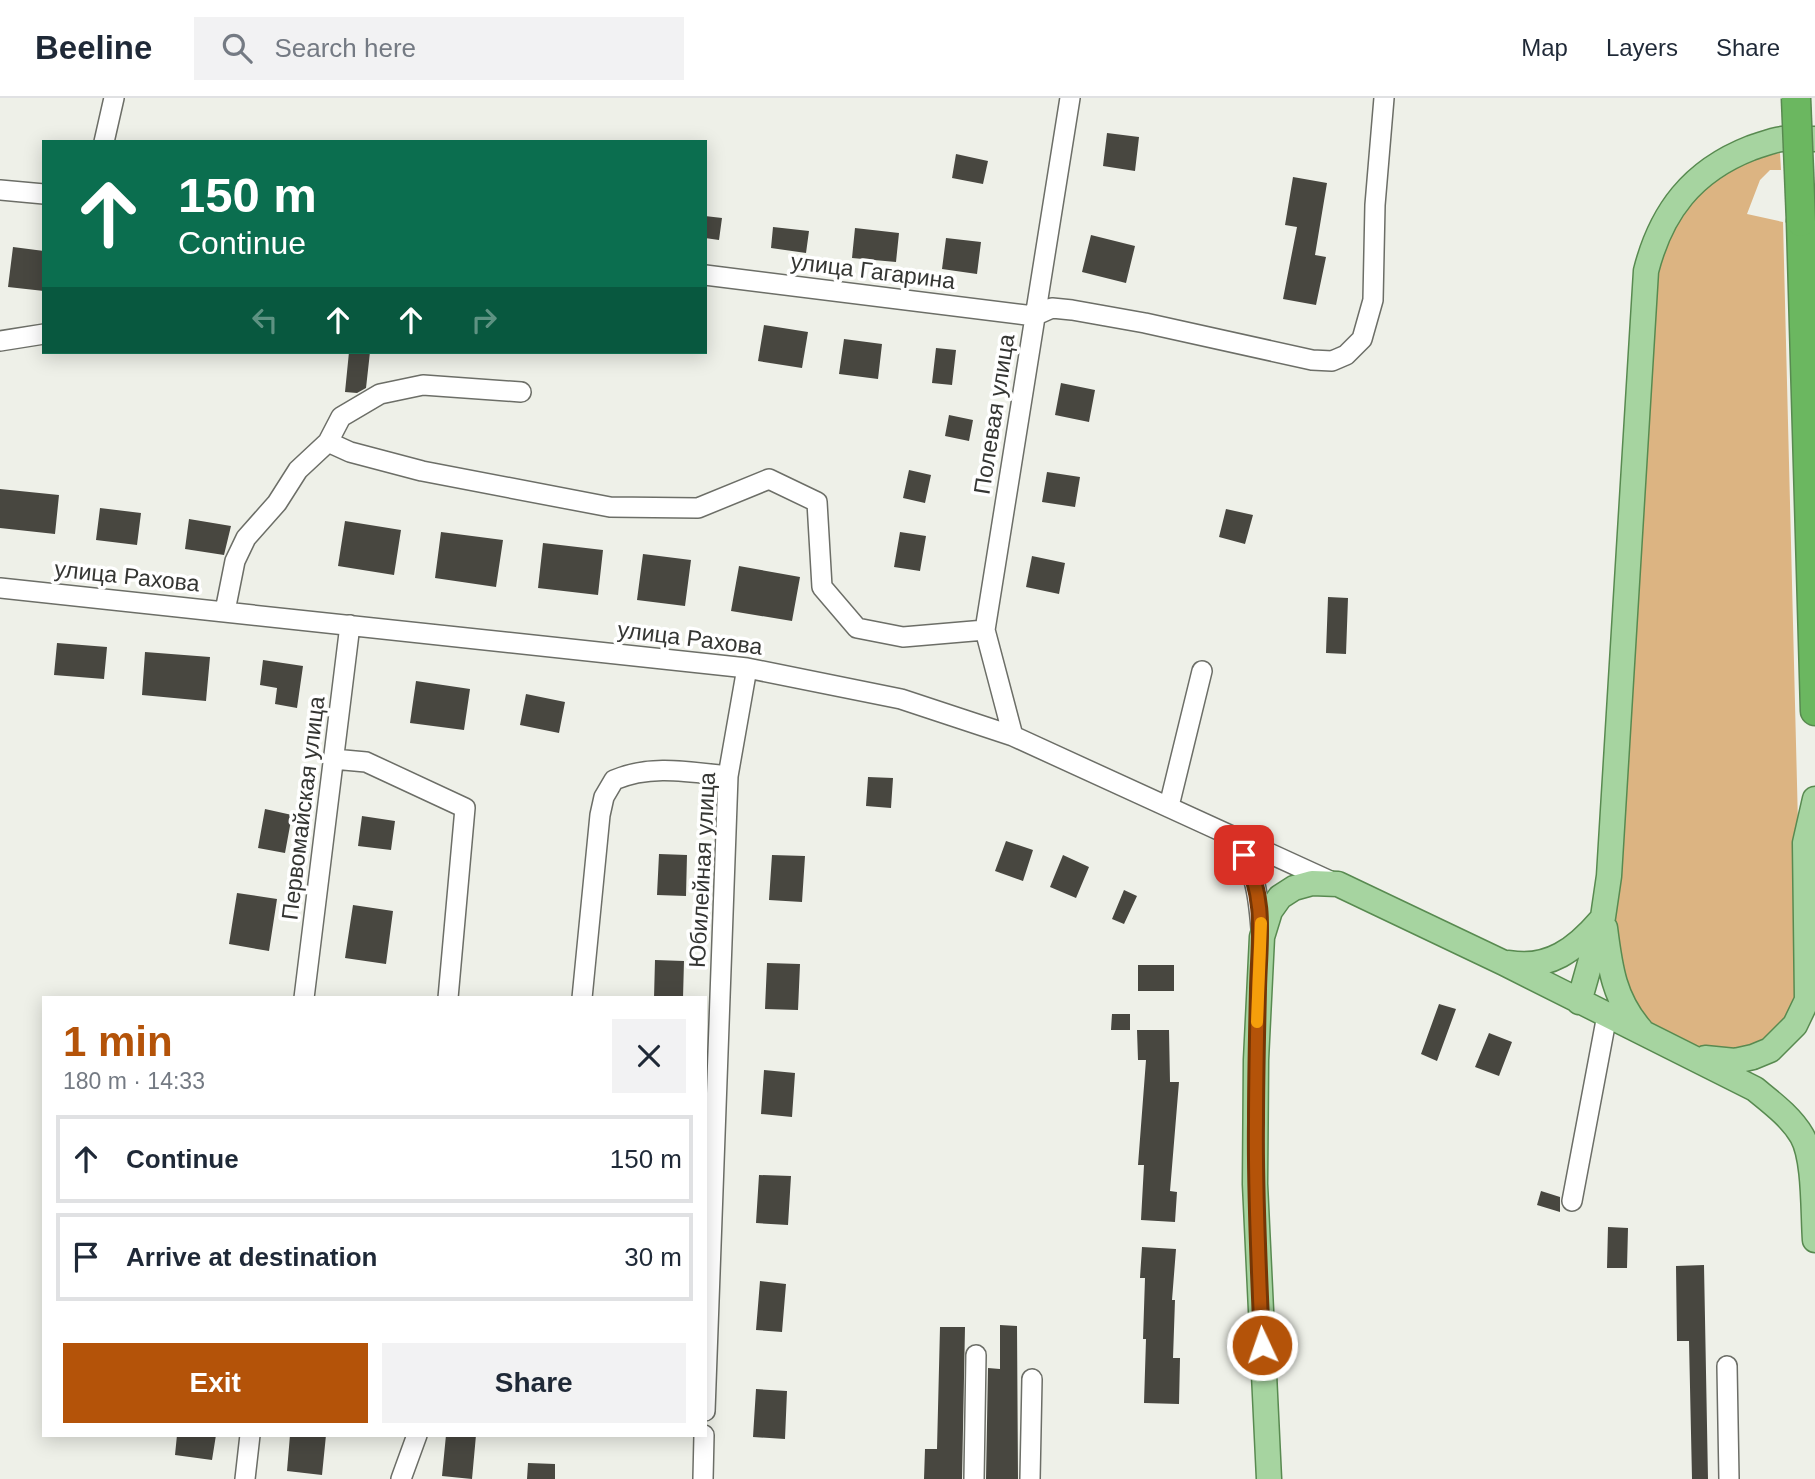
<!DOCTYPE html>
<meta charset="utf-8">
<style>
body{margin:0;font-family:Helvetica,sans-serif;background:#f2f2f3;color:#1f2937;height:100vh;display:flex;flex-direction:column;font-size:26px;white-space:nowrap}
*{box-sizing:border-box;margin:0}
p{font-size:23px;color:#747a83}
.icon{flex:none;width:38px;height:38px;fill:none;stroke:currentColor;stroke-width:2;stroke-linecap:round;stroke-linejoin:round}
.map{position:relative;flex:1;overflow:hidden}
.panel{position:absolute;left:42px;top:898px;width:665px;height:441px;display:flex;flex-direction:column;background:#fff;border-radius:0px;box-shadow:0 4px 18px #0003}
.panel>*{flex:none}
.top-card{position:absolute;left:42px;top:42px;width:665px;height:214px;border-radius:0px;box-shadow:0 4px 18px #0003;background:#0b6e4f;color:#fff;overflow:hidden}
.pin{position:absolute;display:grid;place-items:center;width:60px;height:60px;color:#fff;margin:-30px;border-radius:14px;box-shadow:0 4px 10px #0006}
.me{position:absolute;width:77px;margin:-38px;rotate:357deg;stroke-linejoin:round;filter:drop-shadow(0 0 5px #0008)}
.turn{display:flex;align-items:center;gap:24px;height:147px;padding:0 21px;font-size:32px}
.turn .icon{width:91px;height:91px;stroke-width:2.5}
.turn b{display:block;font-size:49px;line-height:60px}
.lanes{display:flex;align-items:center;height:66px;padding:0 21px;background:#0003;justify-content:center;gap:35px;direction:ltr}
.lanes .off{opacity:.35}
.round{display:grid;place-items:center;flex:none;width:74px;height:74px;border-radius:0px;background:#f2f2f3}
.headline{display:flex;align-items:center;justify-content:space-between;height:119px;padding:0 21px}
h1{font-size:42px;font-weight:700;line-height:52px;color:#b45309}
.primary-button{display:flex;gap:14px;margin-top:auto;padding:14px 21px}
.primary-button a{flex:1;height:80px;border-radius:0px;background:#b45309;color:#fff;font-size:28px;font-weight:700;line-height:80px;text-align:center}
.primary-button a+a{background:#f2f2f3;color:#1f2937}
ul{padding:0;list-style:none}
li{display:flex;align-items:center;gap:21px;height:88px;margin:0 14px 10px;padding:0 7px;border:4px solid #e0e1e3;border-radius:0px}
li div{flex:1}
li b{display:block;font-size:26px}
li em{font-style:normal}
header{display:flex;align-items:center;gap:42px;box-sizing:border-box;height:98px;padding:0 35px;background:#fff;border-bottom:2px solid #e0e1e3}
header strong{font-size:33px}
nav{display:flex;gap:38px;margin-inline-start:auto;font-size:24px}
.search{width:490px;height:63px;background:#f2f2f3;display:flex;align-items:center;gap:18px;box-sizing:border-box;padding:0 24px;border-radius:0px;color:#747a83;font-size:26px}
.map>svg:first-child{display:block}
.green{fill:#dcb482}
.building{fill:#484740}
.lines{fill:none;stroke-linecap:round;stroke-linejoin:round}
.minor-casing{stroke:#6c6e67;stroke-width:22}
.major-casing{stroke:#588a50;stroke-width:27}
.highway-casing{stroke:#588a50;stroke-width:31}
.minor{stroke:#fff;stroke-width:19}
.major{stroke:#a6d4a0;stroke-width:24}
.highway{stroke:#6bb760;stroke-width:28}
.highway-bridge-casing{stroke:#588a50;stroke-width:31;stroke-linecap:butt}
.highway-bridge{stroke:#6bb760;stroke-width:28}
.route-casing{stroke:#753606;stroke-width:18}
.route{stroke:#b45309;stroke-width:12}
.slow{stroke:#f59e0b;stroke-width:12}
.labels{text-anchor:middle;stroke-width:7;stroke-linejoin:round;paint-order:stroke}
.street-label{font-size:23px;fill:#353633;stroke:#fff}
</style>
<header>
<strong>Beeline</strong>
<div class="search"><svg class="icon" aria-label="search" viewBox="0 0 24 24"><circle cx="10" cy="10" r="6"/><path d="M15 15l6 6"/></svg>Search here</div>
<nav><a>Map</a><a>Layers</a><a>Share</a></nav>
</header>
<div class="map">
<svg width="1815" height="1381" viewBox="0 0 1815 1381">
<rect width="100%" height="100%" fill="#eef0e8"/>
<!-- green -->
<path class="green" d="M1780 55 1781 72H1770L1760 82 1747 116 1783 124 1802 886 1788 923 1752 953H1704L1651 929 1615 869 1614 842 1652 217C1656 186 1659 154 1674 127 1696 89 1738 62 1780 55Z"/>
<!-- building -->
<path class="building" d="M1107 35 1139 39 1135 73 1103 68Z
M956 56 988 63 983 86 952 80Z
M1293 79 1327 85 1315 157 1326 159 1316 207 1283 201 1297 129 1285 127Z
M705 118 722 120 719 142 705 140Z
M773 129 809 133 806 155 771 150Z
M855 130 899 135 896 164 852 160Z
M1091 137 1135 148 1126 185 1082 174Z
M946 140 981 144 977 176 942 171Z
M13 149 44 153V193L8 189Z
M764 227 808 234 802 270 758 263Z
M844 241 882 246 878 281 839 276Z
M936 250 956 252 952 287 932 285Z
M349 254H370L366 290 357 295 345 294Z
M1061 285 1095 292 1089 324 1055 317Z
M949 317 973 322 969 343 945 338Z
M909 372 931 377 925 405 903 400Z
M1047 374 1080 379 1075 409 1042 404Z
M0 391 59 397 55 436 0 430Z
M100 410 141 415 137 447 96 442Z
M1226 411 1253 417 1245 446 1219 439Z
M189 421 231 428 224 457 185 451Z
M345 423 401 432 394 477 338 468Z
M441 434 503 442 496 489 435 480Z
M900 434 926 438 920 473 894 469Z
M543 445 603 452 598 497 538 490Z
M643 456 691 462 685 508 637 502Z
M1032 458 1065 465 1059 496 1026 489Z
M739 468 800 479 792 523 731 513Z
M1328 499 1348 500 1346 556 1326 555Z
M57 545 107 549 104 581 54 577Z
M145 554 210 559 206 603 142 597Z
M263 562 303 568 297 610 275 606 277 590 260 587Z
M416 583 470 591 464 632 410 625Z
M526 596 565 604 559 635 520 627Z
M868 679 893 680 891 710 866 708Z
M265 711 292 717 285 755 258 750Z
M362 718 395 723 391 752 358 748Z
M1006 743 1033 752 1023 783 995 773Z
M659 756 687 757 686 798 657 797Z
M772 757 805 758 802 804 769 802Z
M1063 757 1089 769 1076 800 1050 789Z
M1124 792 1137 798 1124 826 1112 821Z
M237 795 277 801 269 853 229 846Z
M353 807 393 813 386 866 345 860Z
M655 862 684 863 683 900H654Z
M767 865 800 866 798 912 765 911Z
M1138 867H1174V893H1138Z
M1439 906 1456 911 1437 963 1421 956Z
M1112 916H1130V932H1111Z
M1137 932H1169L1170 984H1179L1170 1093 1177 1094 1175 1124 1141 1122 1144 1067H1138L1146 962H1138Z
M1489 935 1512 944 1499 978 1475 969Z
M764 972 795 975 792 1019 761 1016Z
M759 1077 791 1078 788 1127 756 1125Z
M1541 1093 1560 1099V1114L1537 1107Z
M1608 1129 1628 1130 1627 1170H1607Z
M1142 1149 1176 1151 1172 1202H1175L1173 1260H1180L1179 1306 1144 1305 1146 1241H1143L1145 1180H1140Z
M1704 1167 1708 1381H1692L1689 1243H1677L1676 1168Z
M760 1183 786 1186 782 1234 756 1232Z
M1000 1227 1017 1228 1018 1381H986L988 1270 1000 1271Z
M940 1229H965L962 1381H924L925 1351H937Z
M756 1291 787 1293 785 1341 753 1339Z
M177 1337H216L212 1362 175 1357Z
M290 1337H326L322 1377 287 1373Z
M446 1337H476L472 1381 442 1378Z
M528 1365 555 1366V1381H527Z"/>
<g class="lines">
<!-- minor casing -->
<g class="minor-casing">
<path id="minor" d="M104 44 114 0
M0 92 44 96
M705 177 1034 218 1052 210 1072 212 1145 225 1312 262 1332 263 1346 257 1362 241 1373 202 1375 107 1384 0
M0 243 44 236
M328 344 350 354 422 373 610 409 698 410 769 381 817 404 822 489 857 530 903 539 985 532
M0 490 747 570 901 601 1013 638 1330 783
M225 513 235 463 246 440 277 405 298 372 328 344 341 319 380 296 423 287 521 294
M1013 638 985 532 1070 0
M333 661 366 664 465 710 448 900
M1169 708 1202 573
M1231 739C1255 771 1258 792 1261 831
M304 900 350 527
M582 900 600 717 604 699 614 682C651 666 690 674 728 678
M1572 1103 1607 917
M1727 1268 1729 1381
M705 1313 728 678 747 570
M245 1381 250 1337
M401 1381 417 1337
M703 1381 704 1337
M974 1381 976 1257
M1030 1381 1032 1281"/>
</g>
<!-- major casing -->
<g class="major-casing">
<path id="major" d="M1605 830C1610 870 1614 901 1641 932
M1509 865C1549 872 1576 851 1601 822
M1579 904 1603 819 1609 778 1646 173C1661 114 1692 73 1751 50 1761 47 1772 42 1782 41 1793 40 1804 41 1815 41
M1705 960 1735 963 1753 959 1770 952 1795 927 1807 902 1805 745 1815 701
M1269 1381 1255 1086 1256 962 1262 839 1270 813 1280 799 1294 790 1312 785 1338 786 1504 865 1755 991C1772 1005 1791 1019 1802 1038 1815 1061 1813 1114 1815 1142"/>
</g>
<!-- highway casing -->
<g class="highway-casing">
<path id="highway" d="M1801 124 1815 613"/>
</g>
<!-- minor -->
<use href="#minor" class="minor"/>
<!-- major -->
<use href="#major" class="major"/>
<!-- highway -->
<use href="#highway" class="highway"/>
<!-- highway-bridge casing -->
<g class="highway-bridge-casing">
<path id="highway-bridge" d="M1796 0 1801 124"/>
</g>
<!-- highway-bridge -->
<use href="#highway-bridge" class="highway-bridge"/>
</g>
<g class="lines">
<!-- route casing -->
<g class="route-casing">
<path id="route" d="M1244 757C1267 802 1259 843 1258 891 1257 936 1256 980 1256 1024 1255 1098 1259 1173 1262 1247"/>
</g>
<!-- route -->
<use href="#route" class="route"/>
<!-- slow -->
<path class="slow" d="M1257 924 1261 825"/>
</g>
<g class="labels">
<!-- street labels -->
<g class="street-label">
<text transform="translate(873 173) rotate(7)" y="8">улица Гагарина</text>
<text transform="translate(994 316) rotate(-81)" y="8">Полевая улица</text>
<text transform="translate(127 478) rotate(6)" y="8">улица Рахова</text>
<text transform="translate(690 540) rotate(7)" y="8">улица Рахова</text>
<text transform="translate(303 710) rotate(-83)" y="8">Первомайская улица</text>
<text transform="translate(702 772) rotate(-87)" y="8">Юбилейная улица</text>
</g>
</g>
</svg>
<div class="pin" style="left:1244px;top:757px;background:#d93025"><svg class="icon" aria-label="arrive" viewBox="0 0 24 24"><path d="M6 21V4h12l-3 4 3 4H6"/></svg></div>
<svg class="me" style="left:1262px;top:1247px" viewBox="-20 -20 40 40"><circle r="17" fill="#b45309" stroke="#fff" stroke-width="3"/><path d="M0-11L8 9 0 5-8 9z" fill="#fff"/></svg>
<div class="top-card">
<div class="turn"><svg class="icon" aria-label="ahead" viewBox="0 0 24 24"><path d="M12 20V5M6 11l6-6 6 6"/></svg><div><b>150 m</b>Continue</div></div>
<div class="lanes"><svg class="icon off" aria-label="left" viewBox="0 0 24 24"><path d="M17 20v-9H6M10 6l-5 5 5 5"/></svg><svg class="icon" aria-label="ahead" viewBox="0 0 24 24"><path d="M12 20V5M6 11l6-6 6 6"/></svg><svg class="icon" aria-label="ahead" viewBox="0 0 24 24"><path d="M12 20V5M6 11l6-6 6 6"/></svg><svg class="icon off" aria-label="right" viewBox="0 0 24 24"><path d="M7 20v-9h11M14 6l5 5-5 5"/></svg></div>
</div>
<section class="panel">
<div class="headline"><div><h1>1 min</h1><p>180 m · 14:33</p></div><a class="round"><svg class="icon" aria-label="close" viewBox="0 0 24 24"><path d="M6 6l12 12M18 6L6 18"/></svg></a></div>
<ul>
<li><svg class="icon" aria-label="ahead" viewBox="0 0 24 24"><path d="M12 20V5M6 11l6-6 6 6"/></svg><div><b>Continue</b></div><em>150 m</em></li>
<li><svg class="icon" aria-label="arrive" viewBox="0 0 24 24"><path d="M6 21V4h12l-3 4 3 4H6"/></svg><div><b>Arrive at destination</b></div><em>30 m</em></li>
</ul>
<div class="primary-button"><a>Exit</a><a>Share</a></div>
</section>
</div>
